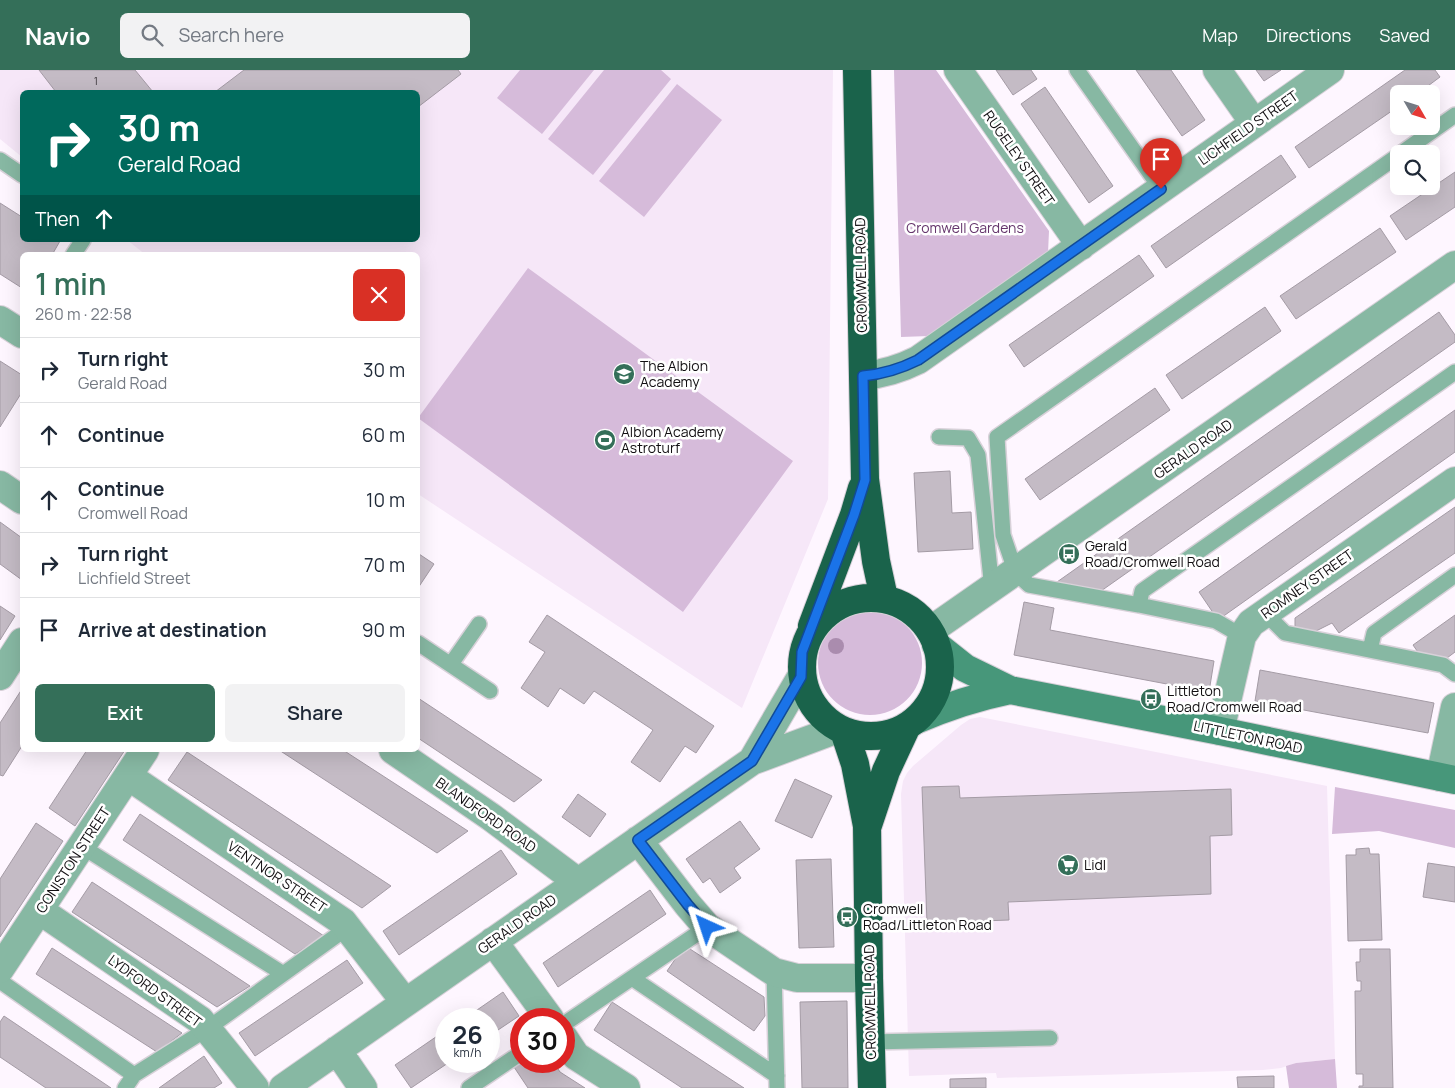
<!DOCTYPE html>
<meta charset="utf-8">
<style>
body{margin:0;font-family:Manrope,sans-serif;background:#f2f2f3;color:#1f2937;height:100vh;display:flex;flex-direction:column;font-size:19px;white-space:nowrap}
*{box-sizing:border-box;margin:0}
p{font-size:16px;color:#747a83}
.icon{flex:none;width:28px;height:28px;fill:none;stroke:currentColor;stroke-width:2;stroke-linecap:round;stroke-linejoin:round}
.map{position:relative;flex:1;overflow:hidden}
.drawer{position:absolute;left:20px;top:182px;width:400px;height:500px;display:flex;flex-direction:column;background:#fff;border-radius:8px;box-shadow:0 5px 20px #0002}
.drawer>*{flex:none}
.hud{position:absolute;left:20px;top:20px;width:400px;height:152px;border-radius:8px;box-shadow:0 5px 20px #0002;background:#00695c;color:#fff;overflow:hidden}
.needle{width:32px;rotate:129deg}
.controls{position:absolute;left:1390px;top:15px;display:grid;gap:10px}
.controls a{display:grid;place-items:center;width:50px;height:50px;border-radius:8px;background:#fff;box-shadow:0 5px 20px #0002;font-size:25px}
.speed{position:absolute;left:435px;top:938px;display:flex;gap:10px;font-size:25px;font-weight:700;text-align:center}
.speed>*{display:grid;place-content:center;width:65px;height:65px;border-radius:50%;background:#fff;box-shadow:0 5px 20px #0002;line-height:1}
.speed small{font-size:12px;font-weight:400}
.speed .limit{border:8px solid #d22;background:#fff;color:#111}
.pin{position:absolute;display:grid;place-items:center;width:42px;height:42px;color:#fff;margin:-51px -21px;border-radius:50% 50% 50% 0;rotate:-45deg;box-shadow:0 0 5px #0007}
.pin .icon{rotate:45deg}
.me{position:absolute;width:55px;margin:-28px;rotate:318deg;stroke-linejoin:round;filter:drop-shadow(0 0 4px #0008)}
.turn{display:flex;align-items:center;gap:18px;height:105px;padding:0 15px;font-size:22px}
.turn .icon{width:65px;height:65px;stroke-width:2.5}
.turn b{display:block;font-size:35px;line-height:42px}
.then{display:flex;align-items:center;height:48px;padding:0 15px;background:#0003;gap:10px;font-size:19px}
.round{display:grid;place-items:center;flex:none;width:52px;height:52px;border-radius:8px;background:#f2f2f3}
.headline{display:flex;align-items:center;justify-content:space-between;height:85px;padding:0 15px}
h1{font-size:30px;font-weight:600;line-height:38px;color:#346f59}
.primary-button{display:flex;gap:10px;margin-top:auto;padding:10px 15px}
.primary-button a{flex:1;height:58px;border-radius:8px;background:#346f59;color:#fff;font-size:20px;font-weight:600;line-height:58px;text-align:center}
.primary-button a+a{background:#f2f2f3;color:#1f2937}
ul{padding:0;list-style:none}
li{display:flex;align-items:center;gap:15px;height:65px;padding:0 15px;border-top:1px solid #e0e1e3}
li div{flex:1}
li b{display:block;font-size:19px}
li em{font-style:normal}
header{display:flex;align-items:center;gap:30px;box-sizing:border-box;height:70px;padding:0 25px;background:#346f59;color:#fff}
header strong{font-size:24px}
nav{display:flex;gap:28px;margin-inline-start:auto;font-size:18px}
.search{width:350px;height:45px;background:#f2f2f3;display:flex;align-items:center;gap:12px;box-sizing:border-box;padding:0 18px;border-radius:8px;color:#747a83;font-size:19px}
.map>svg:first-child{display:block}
.built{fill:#f6e7f8}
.green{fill:#d6bbda}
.building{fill:#c4bbc5;stroke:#a49ba5}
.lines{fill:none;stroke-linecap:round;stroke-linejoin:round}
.lane-casing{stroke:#d8d1d9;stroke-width:18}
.street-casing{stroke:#d8d1d9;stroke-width:30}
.secondary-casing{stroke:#d8d1d9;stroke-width:30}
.highway-casing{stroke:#d8d1d9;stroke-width:30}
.lane{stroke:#87b8a3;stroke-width:15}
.street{stroke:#87b8a3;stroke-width:28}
.secondary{stroke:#47977a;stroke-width:28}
.highway{stroke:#1a634b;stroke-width:28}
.tree{fill:#aa8cae}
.route-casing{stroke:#114b97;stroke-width:12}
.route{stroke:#1a73e8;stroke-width:9}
.labels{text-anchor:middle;stroke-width:5;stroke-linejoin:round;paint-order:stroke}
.number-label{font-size:11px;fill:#3e393e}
.street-label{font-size:14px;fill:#110e11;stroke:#fff}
.park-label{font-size:14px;fill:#65356c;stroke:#fff}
.poi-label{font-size:14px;fill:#110e11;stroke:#fff;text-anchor:start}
</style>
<header>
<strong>Navio</strong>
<div class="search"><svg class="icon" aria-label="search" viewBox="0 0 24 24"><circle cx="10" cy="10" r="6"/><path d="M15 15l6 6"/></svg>Search here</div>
<nav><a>Map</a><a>Directions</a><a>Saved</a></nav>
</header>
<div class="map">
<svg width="1455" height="1018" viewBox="0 0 1455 1018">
<rect width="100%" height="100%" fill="#fef6ff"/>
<!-- built -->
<path class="built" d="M0 0H833L828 429 742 638 418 424V185H146L127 170H418V22H22V87L0 69Z
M980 647 1327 716 1335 989 1296 993 1281 998 1263 1000 997 1008 996 1003 909 1006 901 724 903 711 907 703 913 696 961 655 970 649Z"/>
<!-- green -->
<path class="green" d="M520 0H594L542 64 497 28Z
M604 0H661L671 9 593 105 548 69Z
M894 0H936L1049 161 1048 183 929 266 901 267Z
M677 14 722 50 644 147 599 111Z
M528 198 793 391 683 542 418 348Z
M818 593a52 52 0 1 1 104 0a52 52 0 1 1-104 0Z
M1335 717 1455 740V778L1379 761 1332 764Z
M1335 989 1337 1018H1289L1286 996 1296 993Z"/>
<!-- building -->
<path class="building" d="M39 0H135L153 22H56Z
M244 0H458L461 4 418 37V22H215Z
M996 0H1031L1037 9 1013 25Z
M1136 0H1171L1205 50 1182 66Z
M1256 0H1281L1264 11Z
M1405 0H1435L1440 7 1417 24H1399V36L1309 98 1295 77Z
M1045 17 1113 116 1089 133 1021 34Z
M1281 85 1296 107 1166 198 1151 176Z
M1455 102V137L1406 170 1390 146Z
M0 133 22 147V170L60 171 52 185H22V218L0 204Z
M1380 158 1396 182 1296 249 1280 226Z
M1139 185 1154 206 1024 297 1009 275Z
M1265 237 1281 261 1182 329 1166 305Z
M1439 242 1455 265V272L1101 521H1074L1057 512Z
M0 291 22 305V322L0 357Z
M1155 318 1170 340 1040 430 1025 409Z
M1455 340V382L1218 550 1199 522Z
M950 401 952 443 971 442 973 479 918 482 914 403Z
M1455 437V483L1339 563 1332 553 1314 562 1295 559V548Z
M0 452 22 468V510L0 494Z
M419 484 434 494 418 518V486Z
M1024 532 1054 538 1050 560 1214 591 1209 622 1014 585Z
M0 536 15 546 0 570Z
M547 545 714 656 696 683 685 676 660 712 631 692 653 660 594 621 584 634 560 618 548 637 521 618 545 582 529 572Z
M1455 545V582L1443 591 1422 588 1413 575Z
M1260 600 1434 633 1428 663 1255 631Z
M22 619V676L3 706 0 705V653Z
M418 628 542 710 514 732 418 668Z
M87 680H125L75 756 49 738Z
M279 680H343L468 761 437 783Z
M187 682 391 816 362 838 168 710Z
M795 709 832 726 812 768 775 751Z
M959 716 960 728 1231 719 1232 765 1210 766 1211 824 1008 832 1009 850 927 853 922 717Z
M578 724 606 744 590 767 562 747Z
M140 744 324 866 295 884 123 770Z
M740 751 760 779 734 798 741 808 720 823 710 808 703 813 686 789Z
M36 753 63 771 0 867V809Z
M1369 778 1370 784H1379L1382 870 1348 871 1346 785H1356V779Z
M501 780 517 804 399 885 383 861Z
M831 789 834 877 799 878 796 790Z
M1428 793 1455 797V832L1423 827Z
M92 812 250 916 217 937 72 842Z
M650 820 666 844 558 917 543 893Z
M52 878 182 963 157 982 36 904Z
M690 879 764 927 765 946 754 961 667 901 676 888Z
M1360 879H1390L1393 1018H1359V1016H1363V1004H1356L1355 921H1361V911H1357L1356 892H1360Z
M347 890 363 913 255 986 239 963Z
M503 922 519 946 489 966V949H464Z
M847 931 848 1018H802L800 932Z
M612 932 744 1018H682L594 960Z
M4 946 111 1018H46L0 987V952Z
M446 960V991H451L411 1018 395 995Z
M204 986 222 1013 214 1018H159Z
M521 991H553L560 1002 585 1018H528L512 994Z
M1274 1006V1018H1238L1237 1007Z
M986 1008V1018H950V1009Z"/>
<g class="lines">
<!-- lane casing -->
<g class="lane-casing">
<path id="lane" d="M1077 0 1161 119
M1400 84 1455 45
M0 90 22 105
M73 185 83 170
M939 367 968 368 978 385 992 519
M1139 535 1029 515 1016 503 1003 465 997 367 1399 85
M1265 543 1285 563 1443 595 1455 604
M1242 566 1216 551 1139 535 1142 521 1455 302
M418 573 490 621
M1370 580 1374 563 1455 505
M451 594 479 554
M81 776 282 903
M774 902 777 1018
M632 908 777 1006
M0 911 134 1005
M564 954 707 857
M870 972 1050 968
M125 1018 134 1005 207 959 347 858
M469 1018 521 983"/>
</g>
<!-- street casing -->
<g class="street-casing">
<path id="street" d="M958 0 1081 176
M1217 0 1254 53
M0 250 22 264
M863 306C884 304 900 299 918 290L1330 0
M0 415 22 430
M931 560 1455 195
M0 606 22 572
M1220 661 1242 566 1251 553 1455 411
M393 680 491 747 578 812
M752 691 801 607
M128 706 343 852 405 932
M1440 707 1455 637
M638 770 688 835 707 857 774 902 797 908H869
M39 840 200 950 255 1018
M493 871 550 949
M0 899 145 680
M564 968 576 986 626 1018
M337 980 363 1018
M283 1018 752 691 838 659"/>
</g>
<!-- secondary casing -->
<g class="secondary-casing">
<path id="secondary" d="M936 575 965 598 1010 620 1220 661 1455 710
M916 650C948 636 976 627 1010 620"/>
</g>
<!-- highway casing -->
<g class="highway-casing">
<path id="highway" d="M857 0 865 409 876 491 884 528
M802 597a69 69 0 1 1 138 0a69 69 0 1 1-138 0Z
M812 556 854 445 862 418
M844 661 855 694 867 756 869 908 872 1018
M868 755 886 701 906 658"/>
</g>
<!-- lane -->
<use href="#lane" class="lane"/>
<!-- street -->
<use href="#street" class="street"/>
<!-- secondary -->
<use href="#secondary" class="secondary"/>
<!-- highway -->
<use href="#highway" class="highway"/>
</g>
<!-- trees -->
<circle class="tree" cx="836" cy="576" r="8"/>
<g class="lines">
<!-- route casing -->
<g class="route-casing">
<path id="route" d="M707 857 688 835 638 770 752 691 801 607 802 582 854 445 865 410 863 306C884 304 900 299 918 290L1161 119"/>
</g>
<!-- route -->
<use href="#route" class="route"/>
</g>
<!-- icons -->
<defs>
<g id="school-disc" transform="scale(1.125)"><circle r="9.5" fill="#346f59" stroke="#fff"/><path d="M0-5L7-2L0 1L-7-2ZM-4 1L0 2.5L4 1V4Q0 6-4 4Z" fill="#fff"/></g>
<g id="stadium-disc" transform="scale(1.125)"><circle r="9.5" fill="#346f59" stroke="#fff"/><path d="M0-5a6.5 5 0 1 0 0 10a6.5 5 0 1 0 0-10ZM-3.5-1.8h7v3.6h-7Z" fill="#fff"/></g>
<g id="bus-disc" transform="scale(1.125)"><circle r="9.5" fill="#346f59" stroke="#fff"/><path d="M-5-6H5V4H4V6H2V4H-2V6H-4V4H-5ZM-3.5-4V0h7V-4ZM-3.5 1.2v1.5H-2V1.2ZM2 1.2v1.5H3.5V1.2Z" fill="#fff"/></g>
<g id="supermarket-disc" transform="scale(1.125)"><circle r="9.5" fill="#346f59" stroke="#fff"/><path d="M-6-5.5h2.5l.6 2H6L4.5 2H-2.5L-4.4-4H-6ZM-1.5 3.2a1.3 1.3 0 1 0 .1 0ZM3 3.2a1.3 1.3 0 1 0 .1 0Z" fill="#fff"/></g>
</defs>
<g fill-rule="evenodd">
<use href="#school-disc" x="624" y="304"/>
<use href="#stadium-disc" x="605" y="370"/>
<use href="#bus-disc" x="1069" y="484"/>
<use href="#bus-disc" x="1151" y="629"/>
<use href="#supermarket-disc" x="1068" y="795"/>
<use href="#bus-disc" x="847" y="847"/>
</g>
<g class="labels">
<!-- number labels -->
<g class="number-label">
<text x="96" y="15">1</text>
</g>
<!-- street labels -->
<g class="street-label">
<text transform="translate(1248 58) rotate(-35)" y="5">LICHFIELD STREET</text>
<text transform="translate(1019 88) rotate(55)" y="5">RUGELEY STREET</text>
<text transform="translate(861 205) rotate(-91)" y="5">CROMWELL ROAD</text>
<text transform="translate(1193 379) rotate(-35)" y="5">GERALD ROAD</text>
<text transform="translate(1307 514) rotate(-35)" y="5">ROMNEY STREET</text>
<text transform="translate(1248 667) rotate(12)" y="5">LITTLETON ROAD</text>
<text transform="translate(486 745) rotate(35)" y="5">BLANDFORD ROAD</text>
<text transform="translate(73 790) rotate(-57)" y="5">CONISTON STREET</text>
<text transform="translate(277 807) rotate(34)" y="5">VENTNOR STREET</text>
<text transform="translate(517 854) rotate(-35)" y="5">GERALD ROAD</text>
<text transform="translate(155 921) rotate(36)" y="5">LYDFORD STREET</text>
<text transform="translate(870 932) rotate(-91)" y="5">CROMWELL ROAD</text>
</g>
<!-- park labels -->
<g class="park-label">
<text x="965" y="163">Cromwell Gardens</text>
</g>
<!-- poi labels -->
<g class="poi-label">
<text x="640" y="301">The Albion<tspan x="640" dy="16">Academy</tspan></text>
<text x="621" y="367">Albion Academy<tspan x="621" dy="16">Astroturf</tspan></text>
<text x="1085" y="481">Gerald<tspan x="1085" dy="16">Road/Cromwell Road</tspan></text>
<text x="1167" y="626">Littleton<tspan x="1167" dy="16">Road/Cromwell Road</tspan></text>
<text x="1084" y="800">Lidl</text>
<text x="863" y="844">Cromwell<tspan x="863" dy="16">Road/Littleton Road</tspan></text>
</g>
</g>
</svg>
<div class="controls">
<a><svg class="needle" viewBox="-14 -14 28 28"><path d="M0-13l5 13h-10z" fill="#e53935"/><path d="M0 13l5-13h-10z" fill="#747a83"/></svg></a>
<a><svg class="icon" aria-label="search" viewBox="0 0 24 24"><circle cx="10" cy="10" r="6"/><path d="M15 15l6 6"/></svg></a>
</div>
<div class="speed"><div>26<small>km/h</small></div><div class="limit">30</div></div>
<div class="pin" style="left:1161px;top:119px;background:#d93025"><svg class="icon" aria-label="arrive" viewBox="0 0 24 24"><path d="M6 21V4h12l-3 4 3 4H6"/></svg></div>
<svg class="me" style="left:707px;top:857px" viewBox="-20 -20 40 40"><path d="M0-17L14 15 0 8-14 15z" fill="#1a73e8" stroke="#fff" stroke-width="4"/></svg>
<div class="hud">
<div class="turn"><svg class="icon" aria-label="right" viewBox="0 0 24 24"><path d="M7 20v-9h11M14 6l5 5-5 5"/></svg><div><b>30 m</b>Gerald Road</div></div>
<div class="then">Then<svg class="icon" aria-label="ahead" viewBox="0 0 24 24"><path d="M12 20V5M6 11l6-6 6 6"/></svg></div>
</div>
<section class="drawer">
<div class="headline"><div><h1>1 min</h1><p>260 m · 22:58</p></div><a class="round" style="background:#d93025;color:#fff"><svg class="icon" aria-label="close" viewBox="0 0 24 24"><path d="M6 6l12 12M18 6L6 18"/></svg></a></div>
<ul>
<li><svg class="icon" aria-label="right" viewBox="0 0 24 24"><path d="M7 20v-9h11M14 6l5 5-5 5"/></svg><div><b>Turn right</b><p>Gerald Road</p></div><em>30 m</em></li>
<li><svg class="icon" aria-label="ahead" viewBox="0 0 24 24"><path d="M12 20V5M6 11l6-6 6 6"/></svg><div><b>Continue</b></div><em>60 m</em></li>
<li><svg class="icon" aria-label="ahead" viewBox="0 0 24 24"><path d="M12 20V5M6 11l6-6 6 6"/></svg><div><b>Continue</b><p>Cromwell Road</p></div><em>10 m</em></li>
<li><svg class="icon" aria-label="right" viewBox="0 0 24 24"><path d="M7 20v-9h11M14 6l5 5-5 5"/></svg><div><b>Turn right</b><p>Lichfield Street</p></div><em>70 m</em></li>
<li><svg class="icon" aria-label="arrive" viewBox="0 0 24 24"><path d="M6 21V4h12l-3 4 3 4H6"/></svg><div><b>Arrive at destination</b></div><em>90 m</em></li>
</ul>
<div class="primary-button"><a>Exit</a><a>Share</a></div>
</section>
</div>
